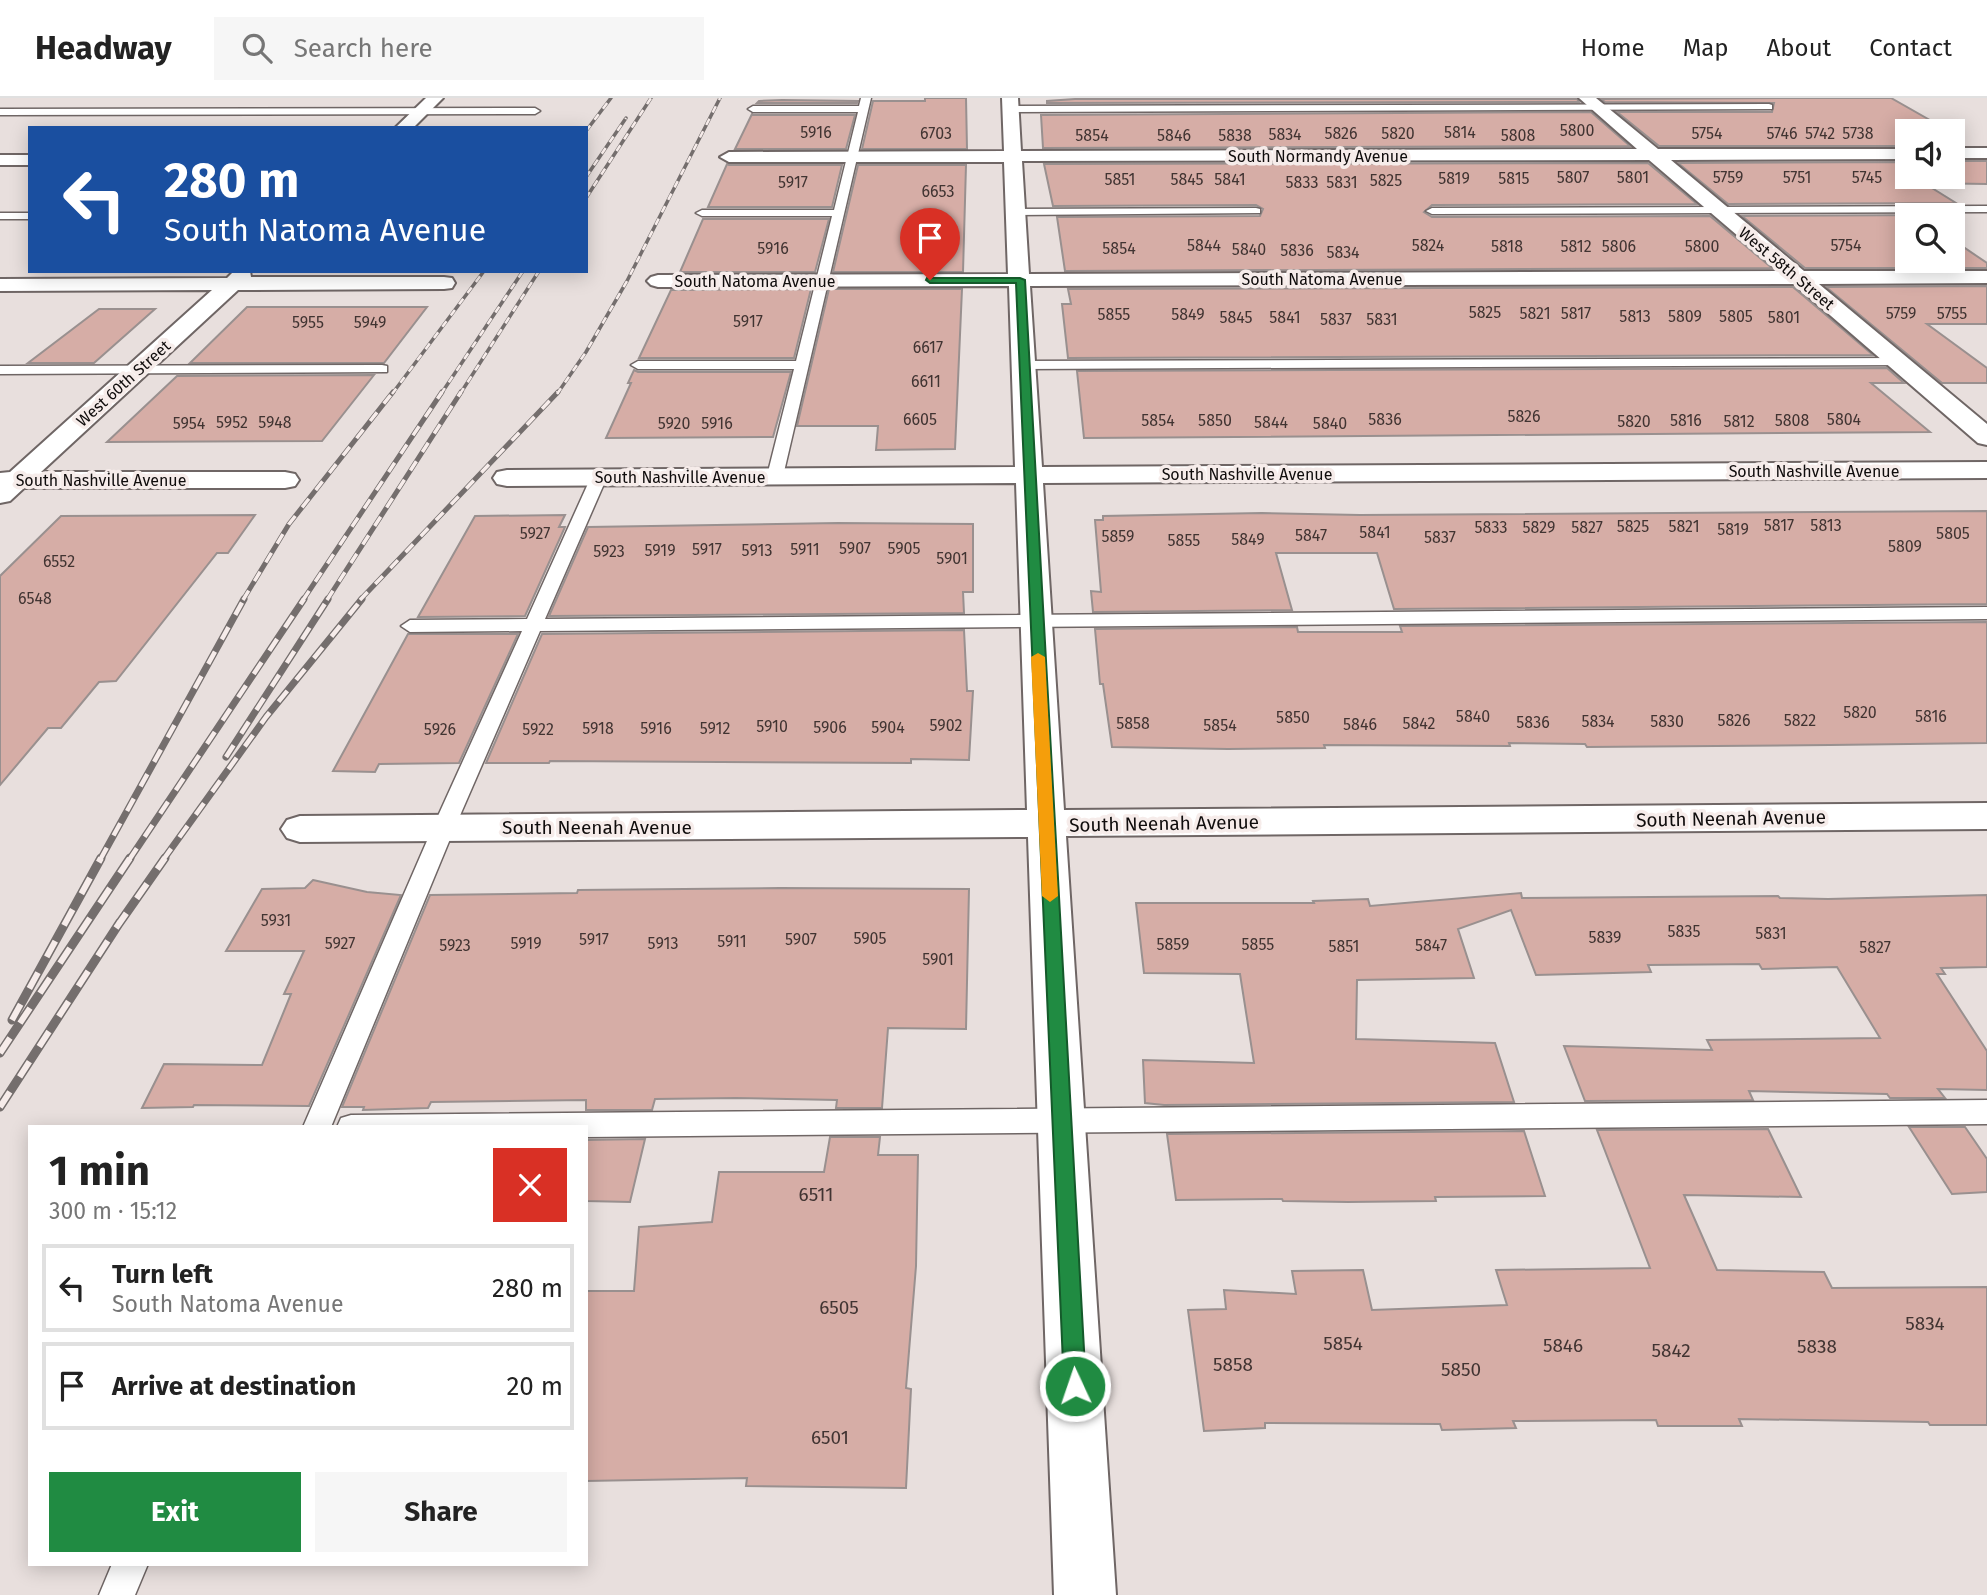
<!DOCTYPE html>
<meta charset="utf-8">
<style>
body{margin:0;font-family:"Fira Sans",sans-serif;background:#f6f6f6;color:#222;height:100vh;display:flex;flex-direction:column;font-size:26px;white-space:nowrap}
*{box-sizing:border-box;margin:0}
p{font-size:23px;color:#767676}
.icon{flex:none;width:38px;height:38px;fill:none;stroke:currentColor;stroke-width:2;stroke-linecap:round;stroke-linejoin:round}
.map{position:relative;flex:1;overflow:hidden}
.drawer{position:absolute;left:28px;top:1027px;width:560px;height:441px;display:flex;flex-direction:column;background:#fff;border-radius:0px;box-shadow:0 4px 18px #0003}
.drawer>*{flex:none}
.hud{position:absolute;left:28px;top:28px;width:560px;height:147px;border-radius:0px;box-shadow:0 4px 18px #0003;background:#1a4fa0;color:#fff;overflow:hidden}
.tools{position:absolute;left:1895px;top:21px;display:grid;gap:14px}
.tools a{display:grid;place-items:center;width:70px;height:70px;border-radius:0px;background:#fff;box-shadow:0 4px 18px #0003;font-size:35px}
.pin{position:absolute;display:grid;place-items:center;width:60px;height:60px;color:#fff;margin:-72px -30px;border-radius:50% 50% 50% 0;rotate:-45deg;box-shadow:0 0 7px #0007}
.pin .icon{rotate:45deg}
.me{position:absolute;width:77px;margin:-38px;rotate:357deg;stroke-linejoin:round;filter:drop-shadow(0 0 5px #0008)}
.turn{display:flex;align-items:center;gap:24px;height:147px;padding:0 21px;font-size:32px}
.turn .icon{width:91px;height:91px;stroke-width:2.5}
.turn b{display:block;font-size:49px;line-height:60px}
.round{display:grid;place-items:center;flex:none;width:74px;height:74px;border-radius:0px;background:#f6f6f6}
.overview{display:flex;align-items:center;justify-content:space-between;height:119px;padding:0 21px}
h1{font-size:42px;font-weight:700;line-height:52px}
.cta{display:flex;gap:14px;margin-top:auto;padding:14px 21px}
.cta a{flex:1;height:80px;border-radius:0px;background:#208b42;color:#fff;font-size:28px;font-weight:700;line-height:80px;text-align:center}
.cta a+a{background:#f6f6f6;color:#222}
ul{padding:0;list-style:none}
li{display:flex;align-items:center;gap:21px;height:88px;margin:0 14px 10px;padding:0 7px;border:4px solid #e0e0e0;border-radius:0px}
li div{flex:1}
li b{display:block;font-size:26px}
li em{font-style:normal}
header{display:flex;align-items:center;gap:42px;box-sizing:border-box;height:98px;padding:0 35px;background:#fff;border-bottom:2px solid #e0e0e0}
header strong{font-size:33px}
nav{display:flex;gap:38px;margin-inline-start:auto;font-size:24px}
.search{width:490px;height:63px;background:#f6f6f6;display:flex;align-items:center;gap:18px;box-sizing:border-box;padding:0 24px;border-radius:0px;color:#767676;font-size:26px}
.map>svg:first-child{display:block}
.building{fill:#d6ada6;stroke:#99908f;stroke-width:2}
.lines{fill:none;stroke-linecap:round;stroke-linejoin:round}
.lane-casing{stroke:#6f6665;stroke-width:3}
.street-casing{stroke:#6f6665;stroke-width:4}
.lane{fill:#fff;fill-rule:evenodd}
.street{fill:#fff;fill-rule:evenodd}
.rail-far3-casing{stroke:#746e6d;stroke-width:3.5}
.rail-far2-casing{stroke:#746e6d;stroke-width:5}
.rail-far1-casing{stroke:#746e6d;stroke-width:7}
.rail-casing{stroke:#746e6d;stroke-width:9}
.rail-far3{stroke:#f6ecea;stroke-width:2.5;stroke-dasharray:7;stroke-linecap:butt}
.rail-far2{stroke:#f6ecea;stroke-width:3.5;stroke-dasharray:11;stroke-linecap:butt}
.rail-far1{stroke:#f6ecea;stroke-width:4.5;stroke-dasharray:14;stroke-linecap:butt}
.rail{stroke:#f6ecea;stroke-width:6;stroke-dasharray:18;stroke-linecap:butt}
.route{fill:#208b42;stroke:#155a2b;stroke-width:2}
.slow{fill:#f59e0b}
.labels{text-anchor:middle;stroke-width:7;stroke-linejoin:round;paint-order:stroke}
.number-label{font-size:16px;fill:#413432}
.far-street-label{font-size:16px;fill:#0f0c0c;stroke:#f6ecea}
.street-label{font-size:19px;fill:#0f0c0c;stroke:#f6ecea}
.near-number-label{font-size:19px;fill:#413432}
</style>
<header>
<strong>Headway</strong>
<div class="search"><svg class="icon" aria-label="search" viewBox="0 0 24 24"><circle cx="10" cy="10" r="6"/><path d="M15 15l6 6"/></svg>Search here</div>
<nav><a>Home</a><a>Map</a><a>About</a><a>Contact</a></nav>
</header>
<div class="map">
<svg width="1987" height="1497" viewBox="0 0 1987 1497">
<rect width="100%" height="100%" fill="#e8dfdd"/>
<!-- building -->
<path class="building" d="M925 0H966L967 51H862L873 3H925Z
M1790 0H1891L1949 33H1908V48H1659L1617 14H1772L1774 5 1605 4 1601 1Z
M1075 1H1577L1579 4 1047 5V3Z
M759 3 782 2 858 3 857 5H757Z
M1591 14 1630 48 1043 50 1041 17Z
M752 16 753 17H855L846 51H735Z
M1953 63H1987V86L1924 85 1956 105 1728 106 1678 65 1908 64V79H1953Z
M1648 65 1697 106 1432 107 1424 114 1432 119 1710 118 1772 170 1065 173 1057 119 1260 118 1263 111 1256 107 1053 108 1044 66Z
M727 66 729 67H842L832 109H708Z
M858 67H966L963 174H833Z
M1908 117V163H1953V142L1987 165V170H1805L1742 118 1948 117H1949Z
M703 121H829L815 174H680Z
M1987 188V226H1927L1987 270V285H1942L1826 189Z
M1793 189 1873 257 1068 260 1062 206H1071L1068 191Z
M811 191 794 260H639L671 192Z
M829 191H962L955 351 876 352 878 328H797Z
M247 209H427L384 265H190Z
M99 211H155L94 265H28Z
M1887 270 1904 285H1871L1930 334 1084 340 1077 273Z
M634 272 638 274H791L773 339 606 340 631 285H628Z
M374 277 322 343 107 344 177 278Z
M1987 413V506L1394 511 1377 455H1276L1292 512 1093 514 1091 493 1101 494 1095 422H1103V418L1262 415 1360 417Z
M255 417 228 455H217L116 583 99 584 61 630H48L0 687V478L61 418Z
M565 417 559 429H565L525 518 418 519 475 418Z
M838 425 973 426V494H963L964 515 549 518 588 429Z
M1987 524V645L1830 647 1587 649 1585 646 1509 645 1510 648 1324 647 1325 650 1228 651 1112 649 1103 586H1100L1095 531 1297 529 1298 534H1402L1400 528Z
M964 532 967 593H973L969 662 911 661V665L550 663 549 665H486L542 536Z
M408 536H518L459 665 379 666 375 674 333 673Z
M313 782 367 794 401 797 309 1008 194 1007 193 1009 142 1010 164 966 262 967 291 896H284L304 853H226L262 791 305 790Z
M780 790 969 791 966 931 888 930 882 1010H836L837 1002 736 1000 655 1001 652 1012H586V1002L431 1004 428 1010 363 1012 364 1009H342L430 797 577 795 578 792Z
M1521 795 1522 800 1778 798 1780 800 1828 801 1987 797V869L1941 870 1945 876H1937L1987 953V992L1938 991 1945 1000H1890L1887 996 1749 993 1753 1002 1585 1003 1564 948 1712 952 1707 942 1880 940 1837 869 1762 871 1759 866 1648 867 1651 874 1536 877 1511 812 1458 831 1474 880 1357 882 1356 941 1495 945 1514 1004 1164 1007 1145 1005 1143 962 1254 965 1240 876 1144 875 1136 805H1314L1313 803 1368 801 1370 808Z
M1909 1029H1965L1987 1061V1094L1952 1096Z
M1768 1031 1801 1099 1684 1097 1717 1172 1824 1174 1832 1190 1987 1189V1327H1930L1928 1324 1739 1321 1742 1328H1658L1656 1322 1513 1323 1516 1330 1442 1332 1440 1326 1265 1325V1330L1204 1333 1188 1212 1226 1211 1224 1192 1296 1196 1292 1173 1363 1172 1372 1212 1507 1207 1496 1172 1650 1170 1597 1032Z
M1524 1033 1545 1098 1435 1099 1436 1103 1348 1104 1283 1103 1282 1101 1176 1102 1167 1036Z
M830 1039H880L878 1057H918L916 1168 906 1290 911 1291 906 1390 746 1388 747 1380 586 1383V1193H634L639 1129 712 1124 719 1074H824Z
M645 1041 630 1104 586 1103V1042Z"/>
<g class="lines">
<!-- lane casing -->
<g class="lane-casing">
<path id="lane" d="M861 0H871L783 378 775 383 767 378 794 271H638L631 267 638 263H796L832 118H702L696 115 702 112H834L858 14H753L748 11 753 8H859Z
M1769 6 1772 7V11L1011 14 1006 11 1011 8Z
M0 11 535 10 540 13 535 16 0 17Z
M1987 108V114L1432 116 1426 113 1432 110Z
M1256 110 1260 111V115L1016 117 1010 114 1016 111Z
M0 115H30V121H0Z
M1898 260 1905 264 1903 267 1024 271 1017 267 1024 263Z
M382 267 387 268V274L0 276V268Z
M599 374 607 379 545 521 1987 509V521L540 533 455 729 331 1029H303L433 729 522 533 410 534 401 528 410 522 527 521 591 379Z
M1987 1002V1026L586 1039V1029H337L341 1020 351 1017Z
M112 1466H148L135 1497H99Z"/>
</g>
<!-- street casing -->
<g class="street-casing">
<path id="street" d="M426 0H443L413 30H395Z
M1002 0H1018L1021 53 1637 51 1579 0H1596L1658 51H1908V61L1671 62 1804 173H1987V185L1819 186 1987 326V347L1978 345 1794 186 1030 188 1042 369 1987 364V380L1043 385 1064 712 1987 705V731L1066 738 1116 1497H1054L1028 739 300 744 287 740 281 731 287 722 300 718 1027 712 1016 385 507 388 497 386 493 380 497 374 507 372 1015 369 1009 188 658 189 651 187 647 183 651 179 658 177 1008 176 1004 64H729L720 59 729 54 1004 53ZM1649 62 1779 173 1029 176 1022 63Z
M1953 50H1987V60H1953Z
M0 57H30V67H0Z
M234 173H250L251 179H444L452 180 455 185 452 190 444 191 238 192 41 374H285L295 376 299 382 295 388 285 390H24L10 403 0 405V375L10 374 212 192 0 193V181L227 180Z"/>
</g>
<!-- lane -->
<use href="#lane" class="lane"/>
<!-- street -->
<use href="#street" class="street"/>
<!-- rail-far3 casing -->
<g class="rail-far3-casing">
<path id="rail-far3" d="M586 33 611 0
M586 79 626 20
M586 100 651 0
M392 296 484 173
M441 296 523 173
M460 296 539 173
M557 296 586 254 627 183 720 0"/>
</g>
<!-- rail-far2 casing -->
<g class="rail-far2-casing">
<path id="rail-far2" d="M243 502 289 426 393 294
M303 502 442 294
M327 502 461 294
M360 502 558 294"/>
</g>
<!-- rail-far1 casing -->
<g class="rail-far1-casing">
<path id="rail-far1" d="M226 659 328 501
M100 762 244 501
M129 762 304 501
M163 762 266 619 362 501"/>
</g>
<!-- rail casing -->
<g class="rail-casing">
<path id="rail" d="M116 830 165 760
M12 922 101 760
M0 955 130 760
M0 1009 120 824"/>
</g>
<!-- rail-far3 -->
<use href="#rail-far3" class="rail-far3"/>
<!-- rail-far2 -->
<use href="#rail-far2" class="rail-far2"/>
<!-- rail-far1 -->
<use href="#rail-far1" class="rail-far1"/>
<!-- rail -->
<use href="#rail" class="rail"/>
</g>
<!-- route -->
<path class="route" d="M927 180H1020L1025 182 1086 1288 1083 1296 1075 1299 1067 1296 1064 1288 1016 185H930L926 182Z"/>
<!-- slow -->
<path class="slow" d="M1038 555 1045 559 1058 798 1050 804 1042 798 1031 559Z"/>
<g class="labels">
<!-- number labels -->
<g class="number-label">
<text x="1577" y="38">5800</text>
<text x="816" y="40">5916</text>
<text x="1460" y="40">5814</text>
<text x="936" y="41">6703</text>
<text x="1341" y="41">5826</text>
<text x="1398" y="41">5820</text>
<text x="1707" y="41">5754</text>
<text x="1782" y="41">5746</text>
<text x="1820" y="41">5742</text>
<text x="1858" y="41">5738</text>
<text x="1285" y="42">5834</text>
<text x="1092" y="43">5854</text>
<text x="1174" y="43">5846</text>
<text x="1235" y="43">5838</text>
<text x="1518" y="43">5808</text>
<text x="1573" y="85">5807</text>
<text x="1633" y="85">5801</text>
<text x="1728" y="85">5759</text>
<text x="1797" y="85">5751</text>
<text x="1867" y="85">5745</text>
<text x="1454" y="86">5819</text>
<text x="1514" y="86">5815</text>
<text x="1120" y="87">5851</text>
<text x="1187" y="87">5845</text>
<text x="1230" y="87">5841</text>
<text x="1386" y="88">5825</text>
<text x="793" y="90">5917</text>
<text x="1302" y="90">5833</text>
<text x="1342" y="90">5831</text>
<text x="938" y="99">6653</text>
<text x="1204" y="153">5844</text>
<text x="1428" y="153">5824</text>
<text x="1846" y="153">5754</text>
<text x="1507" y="154">5818</text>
<text x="1576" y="154">5812</text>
<text x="1619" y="154">5806</text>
<text x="1702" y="154">5800</text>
<text x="773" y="156">5916</text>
<text x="1119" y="156">5854</text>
<text x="1249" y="157">5840</text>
<text x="1297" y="158">5836</text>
<text x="1343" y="160">5834</text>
<text x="1485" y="220">5825</text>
<text x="1535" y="221">5821</text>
<text x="1576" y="221">5817</text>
<text x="1901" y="221">5759</text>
<text x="1952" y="221">5755</text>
<text x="1114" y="222">5855</text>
<text x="1188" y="222">5849</text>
<text x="1635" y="224">5813</text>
<text x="1685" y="224">5809</text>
<text x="1736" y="224">5805</text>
<text x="1236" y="225">5845</text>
<text x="1285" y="225">5841</text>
<text x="1784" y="225">5801</text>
<text x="1336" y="227">5837</text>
<text x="1382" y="227">5831</text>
<text x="748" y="229">5917</text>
<text x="308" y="230">5955</text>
<text x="370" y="230">5949</text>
<text x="928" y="255">6617</text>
<text x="926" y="289">6611</text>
<text x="1524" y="324">5826</text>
<text x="920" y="327">6605</text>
<text x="1385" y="327">5836</text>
<text x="1844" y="327">5804</text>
<text x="1158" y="328">5854</text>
<text x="1215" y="328">5850</text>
<text x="1686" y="328">5816</text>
<text x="1792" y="328">5808</text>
<text x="1634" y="329">5820</text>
<text x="1739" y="329">5812</text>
<text x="232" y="330">5952</text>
<text x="275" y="330">5948</text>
<text x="1271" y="330">5844</text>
<text x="189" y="331">5954</text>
<text x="674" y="331">5920</text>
<text x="717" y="331">5916</text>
<text x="1330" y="331">5840</text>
<text x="1779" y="433">5817</text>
<text x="1826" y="433">5813</text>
<text x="1633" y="434">5825</text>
<text x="1684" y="434">5821</text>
<text x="1491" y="435">5833</text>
<text x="1539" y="435">5829</text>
<text x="1587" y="435">5827</text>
<text x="1733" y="437">5819</text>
<text x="1375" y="440">5841</text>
<text x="535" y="441">5927</text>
<text x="1953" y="441">5805</text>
<text x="1311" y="443">5847</text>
<text x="1118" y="444">5859</text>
<text x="1440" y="445">5837</text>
<text x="1248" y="447">5849</text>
<text x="1184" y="448">5855</text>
<text x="1905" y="454">5809</text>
<text x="855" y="456">5907</text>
<text x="904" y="456">5905</text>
<text x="707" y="457">5917</text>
<text x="805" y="457">5911</text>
<text x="660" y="458">5919</text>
<text x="757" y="458">5913</text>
<text x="609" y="459">5923</text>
<text x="952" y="466">5901</text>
<text x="59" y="469">6552</text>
<text x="35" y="506">6548</text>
<text x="1860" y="620">5820</text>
<text x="1473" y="624">5840</text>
<text x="1931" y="624">5816</text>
<text x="1293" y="625">5850</text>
<text x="1734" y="628">5826</text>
<text x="1800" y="628">5822</text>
<text x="1598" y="629">5834</text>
<text x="1667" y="629">5830</text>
<text x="1533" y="630">5836</text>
<text x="1133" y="631">5858</text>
<text x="1419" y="631">5842</text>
<text x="1360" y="632">5846</text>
<text x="946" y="633">5902</text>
<text x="1220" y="633">5854</text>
<text x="772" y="634">5910</text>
<text x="830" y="635">5906</text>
<text x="888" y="635">5904</text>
<text x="598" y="636">5918</text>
<text x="656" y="636">5916</text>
<text x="715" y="636">5912</text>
<text x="440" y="637">5926</text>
<text x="538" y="637">5922</text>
<text x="276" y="828">5931</text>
<text x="1684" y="839">5835</text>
<text x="1771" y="841">5831</text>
<text x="1605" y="845">5839</text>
<text x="870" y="846">5905</text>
<text x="594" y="847">5917</text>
<text x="801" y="847">5907</text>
<text x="732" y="849">5911</text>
<text x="340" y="851">5927</text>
<text x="526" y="851">5919</text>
<text x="663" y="851">5913</text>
<text x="1173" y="852">5859</text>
<text x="1258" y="852">5855</text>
<text x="455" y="853">5923</text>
<text x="1431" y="853">5847</text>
<text x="1344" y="854">5851</text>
<text x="1875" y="855">5827</text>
<text x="938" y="867">5901</text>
</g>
<!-- far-street labels -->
<g class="far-street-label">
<text x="1318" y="64">South Normandy Avenue</text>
<text transform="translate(1787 170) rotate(40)" y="6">West 58th Street</text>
<text x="1322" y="187">South Natoma Avenue</text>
<text x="755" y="189">South Natoma Avenue</text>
<text transform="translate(123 285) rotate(-42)" y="6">West 60th Street</text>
<text x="1814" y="379">South Nashville Avenue</text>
<text x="1247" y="382">South Nashville Avenue</text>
<text x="680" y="385">South Nashville Avenue</text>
<text x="101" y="388">South Nashville Avenue</text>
</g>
<!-- street labels -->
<g class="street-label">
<text transform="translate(1731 720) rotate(-1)" y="7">South Neenah Avenue</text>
<text transform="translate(1164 725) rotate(-1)" y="7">South Neenah Avenue</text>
<text x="597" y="736">South Neenah Avenue</text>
</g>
<!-- near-number labels -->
<g class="near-number-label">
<text x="816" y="1103">6511</text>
<text x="839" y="1216">6505</text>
<text x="1925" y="1232">5834</text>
<text x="1343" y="1252">5854</text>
<text x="1563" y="1254">5846</text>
<text x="1817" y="1255">5838</text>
<text x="1671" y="1259">5842</text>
<text x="1233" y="1273">5858</text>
<text x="1461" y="1278">5850</text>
<text x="830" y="1346">6501</text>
</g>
</g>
</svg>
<div class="tools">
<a><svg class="icon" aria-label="sound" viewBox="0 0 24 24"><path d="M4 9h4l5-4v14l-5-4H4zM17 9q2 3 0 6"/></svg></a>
<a><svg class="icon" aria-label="search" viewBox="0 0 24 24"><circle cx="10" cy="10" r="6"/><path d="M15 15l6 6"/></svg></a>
</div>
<div class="pin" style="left:930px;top:182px;background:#d93025"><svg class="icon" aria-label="arrive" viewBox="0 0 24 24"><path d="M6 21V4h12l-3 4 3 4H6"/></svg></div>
<svg class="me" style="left:1075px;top:1288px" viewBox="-20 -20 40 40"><circle r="17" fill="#208b42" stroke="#fff" stroke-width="3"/><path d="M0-11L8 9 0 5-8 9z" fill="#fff"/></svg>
<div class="hud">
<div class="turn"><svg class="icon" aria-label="left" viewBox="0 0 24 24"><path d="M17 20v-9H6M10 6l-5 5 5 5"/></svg><div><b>280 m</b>South Natoma Avenue</div></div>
</div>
<section class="drawer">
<div class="overview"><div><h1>1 min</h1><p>300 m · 15:12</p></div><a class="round" style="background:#d93025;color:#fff"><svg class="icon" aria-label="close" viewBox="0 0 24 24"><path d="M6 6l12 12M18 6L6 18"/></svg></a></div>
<ul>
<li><svg class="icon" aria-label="left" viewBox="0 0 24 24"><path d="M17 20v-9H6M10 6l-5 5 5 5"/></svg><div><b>Turn left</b><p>South Natoma Avenue</p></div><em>280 m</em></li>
<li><svg class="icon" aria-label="arrive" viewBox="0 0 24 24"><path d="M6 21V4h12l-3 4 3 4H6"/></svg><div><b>Arrive at destination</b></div><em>20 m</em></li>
</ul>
<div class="cta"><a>Exit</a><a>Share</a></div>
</section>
</div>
